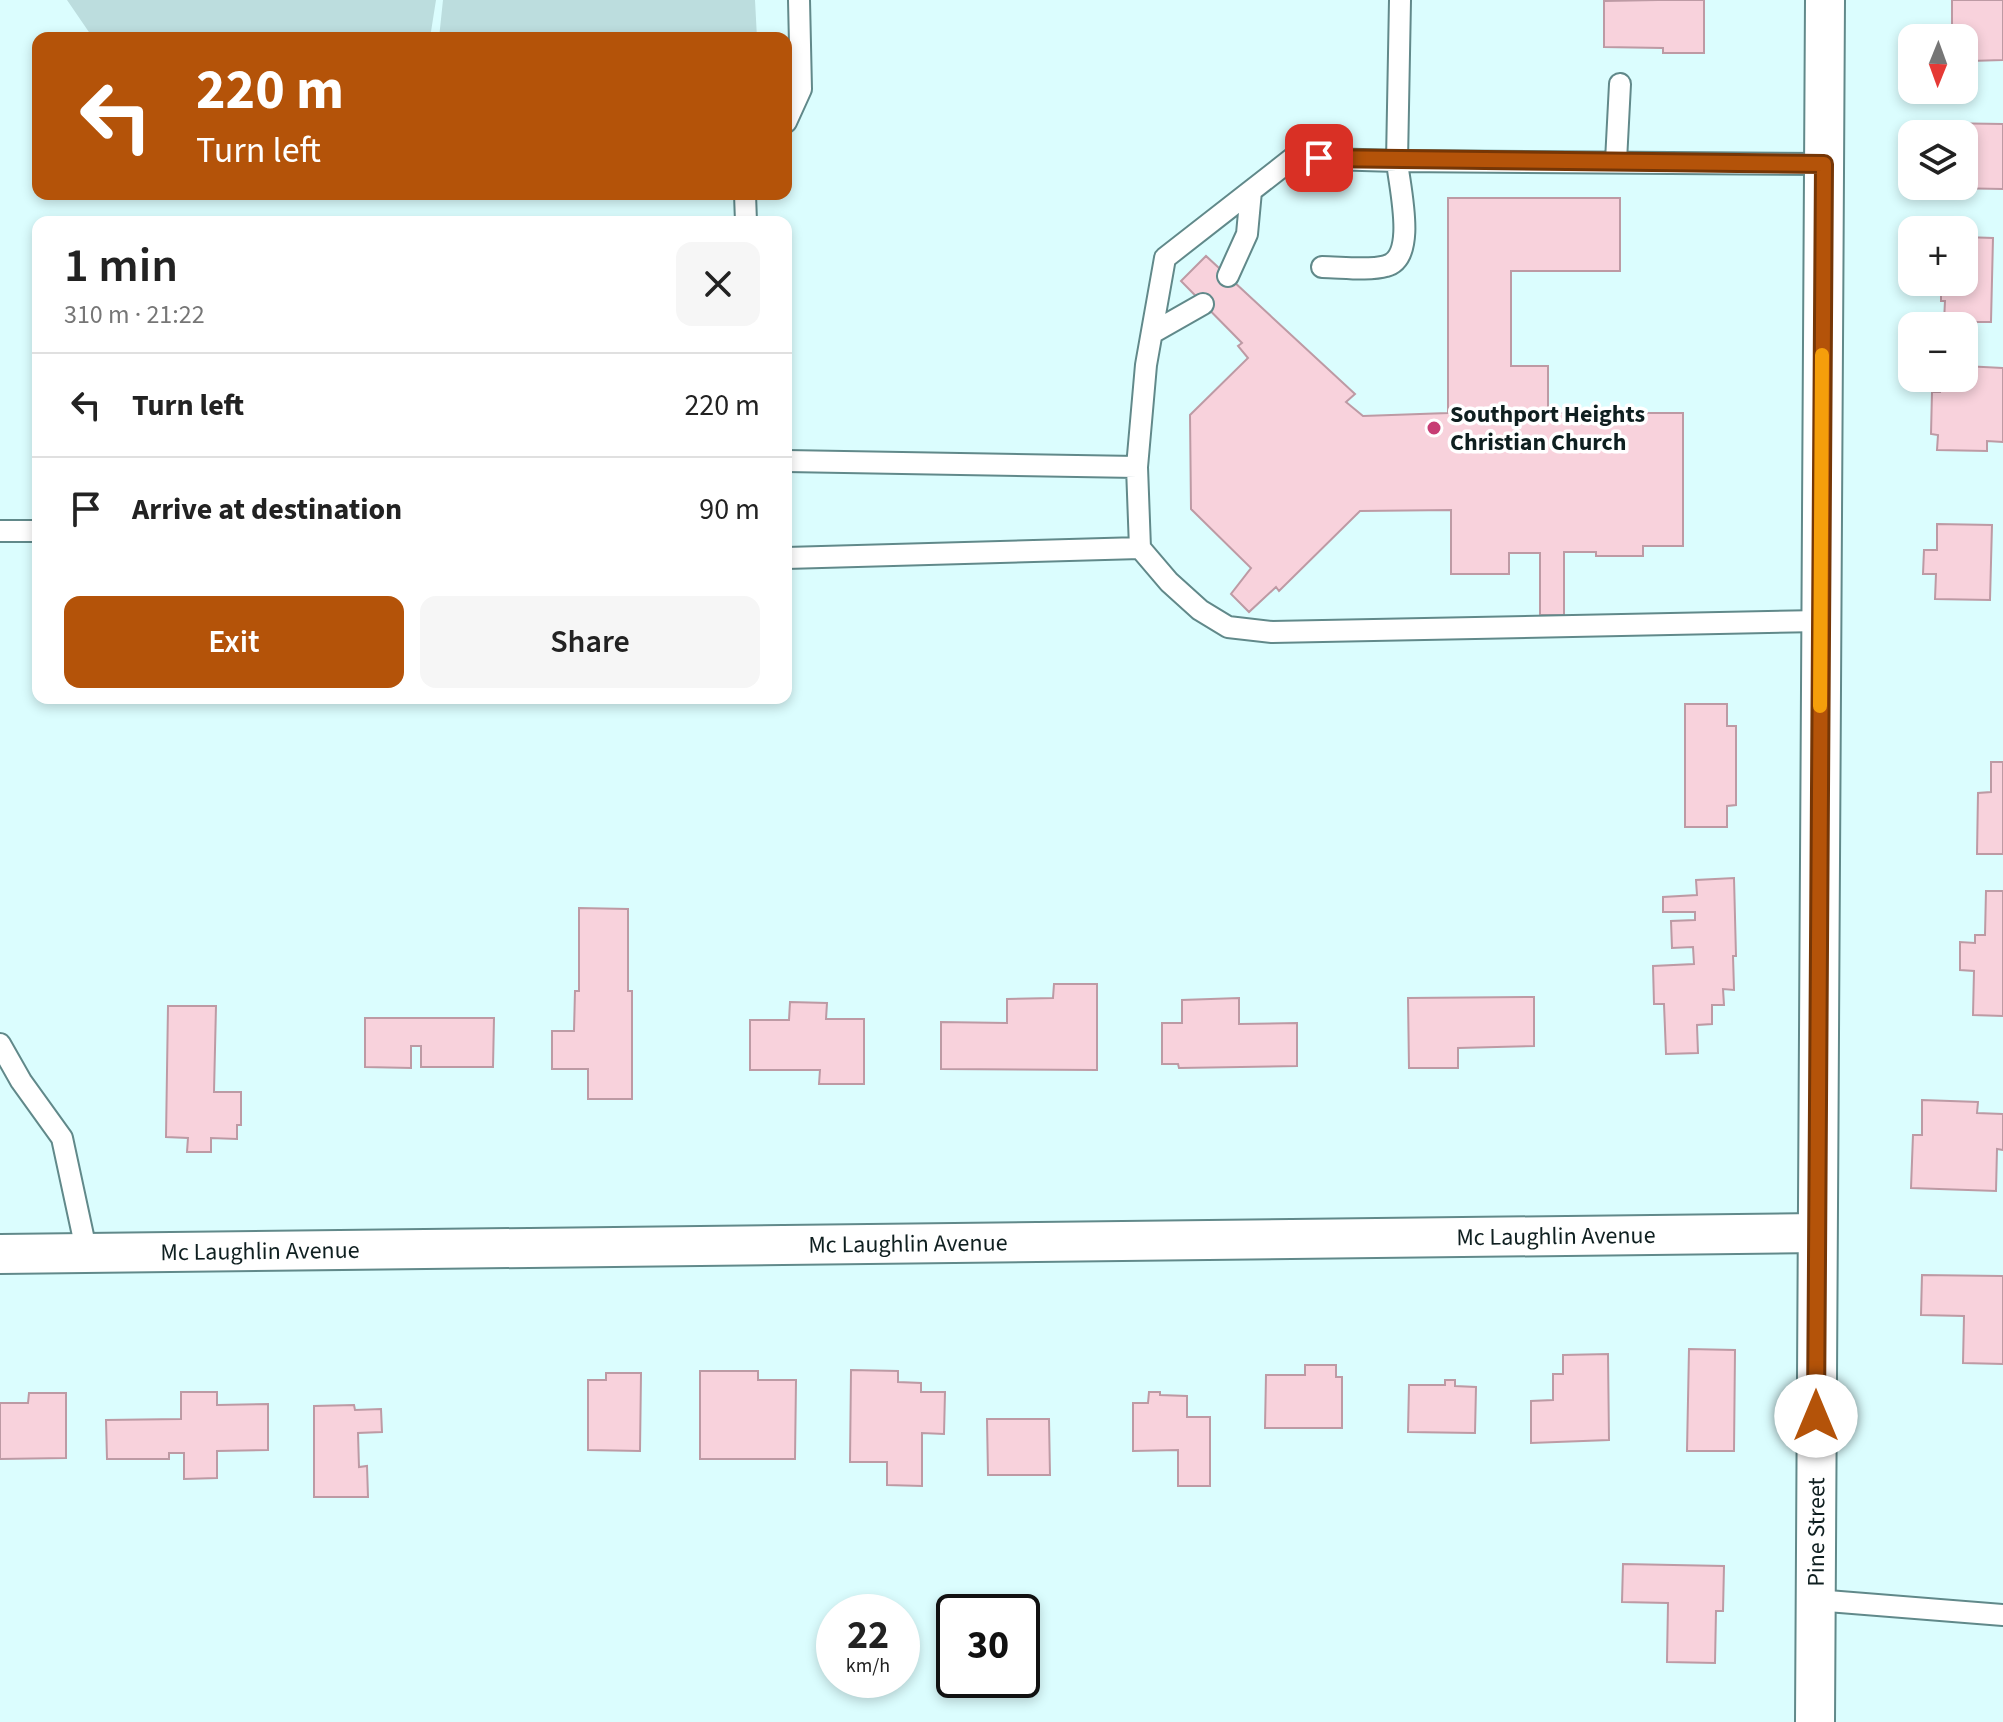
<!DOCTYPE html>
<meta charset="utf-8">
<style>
body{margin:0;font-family:"Source Sans 3",sans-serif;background:#f6f6f6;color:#222;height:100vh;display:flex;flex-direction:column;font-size:30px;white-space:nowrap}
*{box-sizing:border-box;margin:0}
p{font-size:26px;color:#767676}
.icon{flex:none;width:44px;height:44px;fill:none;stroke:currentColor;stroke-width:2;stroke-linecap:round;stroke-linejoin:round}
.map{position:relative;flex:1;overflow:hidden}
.drawer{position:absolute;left:32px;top:216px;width:760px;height:488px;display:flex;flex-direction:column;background:#fff;border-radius:16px;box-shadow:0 4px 12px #0003}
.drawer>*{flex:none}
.top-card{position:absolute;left:32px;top:32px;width:760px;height:168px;border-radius:16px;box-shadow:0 4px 12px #0003;background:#b45309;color:#fff;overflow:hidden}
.needle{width:52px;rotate:181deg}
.tools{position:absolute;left:1898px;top:24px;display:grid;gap:16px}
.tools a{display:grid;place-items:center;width:80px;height:80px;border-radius:16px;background:#fff;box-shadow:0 4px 12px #0003;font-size:40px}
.speed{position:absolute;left:816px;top:1594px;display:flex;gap:16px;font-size:40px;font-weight:700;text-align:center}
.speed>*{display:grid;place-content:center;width:104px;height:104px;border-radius:50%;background:#fff;box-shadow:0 4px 12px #0003;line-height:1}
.speed small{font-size:20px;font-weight:400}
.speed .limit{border:4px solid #111;border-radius:12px;background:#fff;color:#111}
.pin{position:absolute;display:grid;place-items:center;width:68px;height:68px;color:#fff;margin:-34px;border-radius:16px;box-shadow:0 4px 12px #0006}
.me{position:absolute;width:88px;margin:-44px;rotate:0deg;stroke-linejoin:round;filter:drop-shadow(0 0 6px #0008)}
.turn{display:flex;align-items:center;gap:28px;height:168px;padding:0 32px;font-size:36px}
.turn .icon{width:104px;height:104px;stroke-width:2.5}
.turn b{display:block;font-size:56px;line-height:68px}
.round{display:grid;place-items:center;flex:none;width:84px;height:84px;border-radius:16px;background:#f6f6f6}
.headline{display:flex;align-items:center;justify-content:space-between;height:136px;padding:0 32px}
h1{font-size:48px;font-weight:600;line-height:60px}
.cta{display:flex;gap:16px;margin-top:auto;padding:16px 32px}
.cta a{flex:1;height:92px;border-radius:16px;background:#b45309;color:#fff;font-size:32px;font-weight:600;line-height:92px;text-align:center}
.cta a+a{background:#f6f6f6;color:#222}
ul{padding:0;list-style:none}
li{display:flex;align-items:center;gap:24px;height:104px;padding:0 32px;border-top:2px solid #e0e0e0}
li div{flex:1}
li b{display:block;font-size:30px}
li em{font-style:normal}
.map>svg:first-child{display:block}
.green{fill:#bcddde}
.building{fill:#f8d2dc;stroke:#bd9aa4;stroke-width:2}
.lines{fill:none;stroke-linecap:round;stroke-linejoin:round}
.lane-casing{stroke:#61898a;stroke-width:24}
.street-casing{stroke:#61898a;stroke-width:42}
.lane{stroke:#fff;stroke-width:20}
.street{stroke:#fff;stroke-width:38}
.route-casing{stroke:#753606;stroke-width:20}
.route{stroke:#b45309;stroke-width:14}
.slow{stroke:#f59e0b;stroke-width:14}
.poi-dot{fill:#c73d74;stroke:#fff;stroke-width:3}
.labels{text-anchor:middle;stroke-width:7;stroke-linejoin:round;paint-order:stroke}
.poi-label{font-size:24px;font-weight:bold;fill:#0f1f20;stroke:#fff;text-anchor:start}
.street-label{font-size:24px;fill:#0f1f20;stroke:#fff}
</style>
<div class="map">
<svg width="2003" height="1722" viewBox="0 0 2003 1722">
<rect width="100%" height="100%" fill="#dbfdfe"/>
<!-- green -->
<path class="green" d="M67 0H436L430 38H93Z
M443 0H755L757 38H439Z"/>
<!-- building -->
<path class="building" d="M1658 0H1704V53H1663V48L1604 47V1Z
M1952 0H2003V60L1970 61V46H1964V38H1952Z
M1938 123 2003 124V189L1948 188V186H1964V134H1938Z
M1448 198H1620V271H1511V366H1548V413H1683V546H1643V556H1596V552H1564V615H1540V553H1509V574H1451V510L1360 511 1279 591 1276 587 1249 612 1231 594 1251 568 1191 509 1190 415 1248 358 1238 346 1242 343 1181 281 1206 256 1355 394 1346 402 1363 416 1448 413Z
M1964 237 1993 238 1991 322H1944L1945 301H1941V282H1964Z
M1964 366 2003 368V442L1987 441V451L1937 450 1938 435 1931 434 1932 392H1940V378H1964Z
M1937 524 1992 525 1990 600 1935 599 1936 574H1923L1924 550H1937Z
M1685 704H1727V726H1736V805L1727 806V827H1685Z
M1991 762H2003V854H1977L1978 793 1991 792Z
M1734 878 1736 956H1733L1734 990 1723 989 1724 1005H1712V1024L1697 1025 1698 1053 1666 1054 1664 1004H1654L1653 966 1694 964 1693 947 1672 948 1671 921 1695 920V912H1663V897L1697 895 1696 880Z
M1986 891H2003V1016L1973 1015 1974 971 1960 970V942L1975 943V935H1985Z
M579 908 628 909V991H632V1099H588V1069H552V1031H574L575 991H579Z
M1054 984H1097V1070L941 1069V1022L1007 1023V999L1053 998Z
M1534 997V1046L1458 1048V1068H1409L1408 998Z
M1239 998V1024L1297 1023V1066L1179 1068 1178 1064H1162V1023H1182V1000Z
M790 1002 827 1003 826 1019H864V1084H819L820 1070H750V1020H789Z
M168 1006H216L214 1092H241V1125H237V1139L211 1138V1152H187L188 1138 166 1137Z
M365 1018H494L493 1067H421V1046H411V1068L365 1067Z
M1922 1100 1978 1102 1977 1113 2003 1114V1150L1997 1149 1996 1191 1911 1188 1913 1135H1922Z
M1922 1275 2003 1276V1364L1963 1363 1964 1316 1921 1315Z
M1689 1349 1735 1350 1734 1451H1687Z
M1608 1354 1609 1440 1531 1443V1401L1553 1400V1374H1563V1355Z
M1305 1365H1336V1377H1342V1428H1265L1266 1375H1305Z
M851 1370 898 1371V1382L921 1383V1392H945L944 1434 922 1433V1486L887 1485V1462H850Z
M700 1371H758V1380H796L795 1459H700Z
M606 1373H641L640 1451 588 1450V1380H606Z
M1445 1380H1455V1386L1476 1387 1475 1433 1408 1432 1409 1385H1445Z
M181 1392H217V1405L268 1404V1450L217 1451V1478L184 1479V1453H169V1459H107L106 1420 181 1419Z
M1149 1392H1160V1395L1187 1396V1417H1210V1486H1178V1450L1133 1451V1403H1148Z
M29 1393H66V1458L0 1459V1403H28Z
M354 1405 355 1410 381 1409 382 1432 358 1433 359 1467 367 1466 368 1497H314V1406Z
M987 1419H1049L1050 1475H988Z
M1623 1564 1724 1566 1723 1611H1716L1715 1663 1667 1662 1668 1603 1622 1602Z"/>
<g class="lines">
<!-- lane casing -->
<g class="lane-casing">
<path id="lane" d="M786 122 801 89 799 0
M1616 161 1620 84
M745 194 746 222
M1322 267C1340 267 1369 271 1386 266 1418 258 1399 186 1397 161L1824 164
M1228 276 1247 234 1251 191
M1152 333 1203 304
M786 461 1137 467 1146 365 1165 258 1293 158 1397 161 1400 0
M1137 467 1140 548 1169 582 1200 610 1228 627 1272 632 1821 621
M0 531H38
M786 558 1140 548
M0 1044 21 1081 62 1138 87 1254
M1815 1600 2003 1615"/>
</g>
<!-- street casing -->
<g class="street-casing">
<g id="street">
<path id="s1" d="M0 1254 1817 1233"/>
<path id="s2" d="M1815 1722 1825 0"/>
</g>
</g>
<!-- lane -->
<use href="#lane" class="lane"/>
<!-- street -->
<use href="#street" class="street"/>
</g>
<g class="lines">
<!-- route casing -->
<g class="route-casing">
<path id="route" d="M1319 158 1824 164 1816 1416"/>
</g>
<!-- route -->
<use href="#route" class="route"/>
<!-- slow -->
<path class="slow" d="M1820 706 1822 355"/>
</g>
<!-- markers -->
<circle class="poi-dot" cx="1434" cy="428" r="8"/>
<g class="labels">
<!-- poi labels -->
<g class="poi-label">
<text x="1450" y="422">Southport Heights<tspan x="1450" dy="28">Christian Church</tspan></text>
</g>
<!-- street labels -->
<g class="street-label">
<text dy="8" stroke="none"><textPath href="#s1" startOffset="1556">Mc Laughlin Avenue</textPath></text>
<text dy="8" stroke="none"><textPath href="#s1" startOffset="908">Mc Laughlin Avenue</textPath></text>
<text dy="8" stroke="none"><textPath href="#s1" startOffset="260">Mc Laughlin Avenue</textPath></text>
<text dy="8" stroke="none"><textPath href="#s2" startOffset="190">Pine Street</textPath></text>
</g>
</g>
</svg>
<div class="tools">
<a><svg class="needle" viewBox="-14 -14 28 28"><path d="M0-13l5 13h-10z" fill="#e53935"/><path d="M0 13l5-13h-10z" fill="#767676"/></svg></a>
<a><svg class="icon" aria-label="layers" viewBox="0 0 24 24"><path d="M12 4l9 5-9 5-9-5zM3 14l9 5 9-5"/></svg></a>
<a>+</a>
<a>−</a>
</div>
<div class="speed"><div>22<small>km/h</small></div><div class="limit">30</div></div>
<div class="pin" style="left:1319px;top:158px;background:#d93025"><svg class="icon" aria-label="arrive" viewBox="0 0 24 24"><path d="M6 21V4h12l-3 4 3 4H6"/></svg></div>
<svg class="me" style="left:1816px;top:1416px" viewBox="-20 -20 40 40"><circle r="19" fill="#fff"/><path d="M0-13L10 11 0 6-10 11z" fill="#b45309"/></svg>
<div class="top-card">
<div class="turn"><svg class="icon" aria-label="left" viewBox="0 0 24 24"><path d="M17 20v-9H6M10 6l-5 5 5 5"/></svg><div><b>220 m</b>Turn left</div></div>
</div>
<section class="drawer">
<div class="headline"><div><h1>1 min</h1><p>310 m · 21:22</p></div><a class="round"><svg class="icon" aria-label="close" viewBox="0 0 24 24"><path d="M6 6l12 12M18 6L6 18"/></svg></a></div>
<ul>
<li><svg class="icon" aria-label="left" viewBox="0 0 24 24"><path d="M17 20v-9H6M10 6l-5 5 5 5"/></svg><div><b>Turn left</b></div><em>220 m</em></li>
<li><svg class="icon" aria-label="arrive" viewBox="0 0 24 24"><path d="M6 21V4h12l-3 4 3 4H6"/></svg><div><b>Arrive at destination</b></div><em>90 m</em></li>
</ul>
<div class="cta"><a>Exit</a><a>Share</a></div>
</section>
</div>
